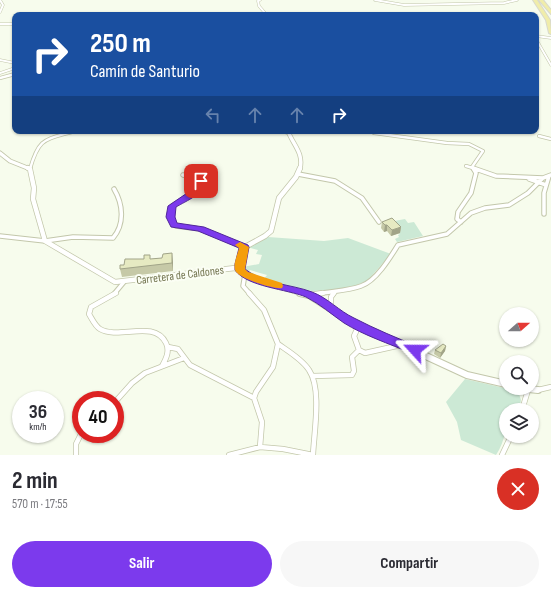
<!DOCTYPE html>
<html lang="es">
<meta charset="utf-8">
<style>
body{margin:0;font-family:"Sofia Sans Condensed",sans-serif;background:#f7f7f7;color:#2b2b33;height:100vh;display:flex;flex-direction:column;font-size:15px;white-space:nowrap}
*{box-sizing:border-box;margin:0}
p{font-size:13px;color:#7c7c81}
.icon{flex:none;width:22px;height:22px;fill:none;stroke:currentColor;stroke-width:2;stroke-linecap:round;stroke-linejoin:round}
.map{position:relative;height:455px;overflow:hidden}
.details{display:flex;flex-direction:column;background:#fff;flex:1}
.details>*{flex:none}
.banner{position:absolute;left:12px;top:12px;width:527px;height:122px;border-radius:8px;box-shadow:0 1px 3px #0004;background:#1a4fa0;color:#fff;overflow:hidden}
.needle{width:26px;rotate:69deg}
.tools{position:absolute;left:499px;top:307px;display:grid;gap:8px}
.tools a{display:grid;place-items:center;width:40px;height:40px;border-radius:50%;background:#fff;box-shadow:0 1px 3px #0004;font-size:20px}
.speed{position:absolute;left:12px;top:391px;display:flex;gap:8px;font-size:20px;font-weight:700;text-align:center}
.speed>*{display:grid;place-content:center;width:52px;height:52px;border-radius:50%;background:#fff;box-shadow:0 1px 3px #0004;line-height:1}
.speed small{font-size:10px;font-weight:400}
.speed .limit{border:6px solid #d22;background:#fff;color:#111}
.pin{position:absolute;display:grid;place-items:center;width:34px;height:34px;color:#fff;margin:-17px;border-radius:8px;box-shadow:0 2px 6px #0006}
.me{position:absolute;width:44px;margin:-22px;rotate:294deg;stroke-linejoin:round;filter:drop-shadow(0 0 3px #0008)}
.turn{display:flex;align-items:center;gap:14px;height:84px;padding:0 12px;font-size:18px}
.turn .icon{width:52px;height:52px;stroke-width:2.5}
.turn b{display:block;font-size:28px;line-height:34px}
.lanes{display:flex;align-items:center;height:38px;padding:0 12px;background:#0003;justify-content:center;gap:20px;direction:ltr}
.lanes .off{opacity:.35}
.round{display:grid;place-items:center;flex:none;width:42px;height:42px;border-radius:21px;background:#f7f7f7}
.overview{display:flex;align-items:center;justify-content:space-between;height:68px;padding:0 12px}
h1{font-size:24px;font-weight:700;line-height:30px}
.action{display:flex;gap:8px;margin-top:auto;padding:8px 12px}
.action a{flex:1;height:46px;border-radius:24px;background:#7c3aed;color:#fff;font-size:16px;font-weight:700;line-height:46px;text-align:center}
.action a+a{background:#f7f7f7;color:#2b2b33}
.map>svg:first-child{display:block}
.green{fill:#cce9d5}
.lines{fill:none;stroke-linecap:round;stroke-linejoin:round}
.minor-far3-casing{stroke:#c3c7ab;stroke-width:3}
.minor-far2-casing{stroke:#c3c7ab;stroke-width:4}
.minor-far1-casing{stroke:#c3c7ab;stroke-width:5.5}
.minor-casing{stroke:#c3c7ab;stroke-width:6}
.tertiary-far2-casing{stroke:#c3c7ab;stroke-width:5}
.tertiary-far1-casing{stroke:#c3c7ab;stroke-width:6}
.tertiary-casing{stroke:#c3c7ab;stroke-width:8}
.motorway-casing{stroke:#d8d9ce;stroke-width:2}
.minor-far3{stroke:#fff;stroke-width:2}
.minor-far2{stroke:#fff;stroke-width:2.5}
.minor-far1{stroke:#fff;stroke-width:3.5}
.minor{stroke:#fff;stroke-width:4.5}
.tertiary-far2{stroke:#fff;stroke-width:3.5}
.tertiary-far1{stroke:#fff;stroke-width:4.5}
.tertiary{stroke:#fff;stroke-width:6}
.motorway{fill:#f0edaa;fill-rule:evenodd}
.wall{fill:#c6c9a7}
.shaded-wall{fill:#a1a488}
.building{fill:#e6eac2;stroke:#a1a488}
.route{fill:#7c3aed;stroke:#51269a}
.slow{fill:#f59e0b}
.labels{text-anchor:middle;stroke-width:4;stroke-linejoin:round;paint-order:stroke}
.street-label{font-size:12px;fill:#747651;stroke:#fbfef4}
</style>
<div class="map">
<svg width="551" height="455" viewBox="0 0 551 455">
<rect width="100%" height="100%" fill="#f7fced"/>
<!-- green -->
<path class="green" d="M405 219 408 223 414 222 423 236 397 242 395 239 399 237 398 235 400 234 384 223Z
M268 237 324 241 348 238 391 254 368 280 355 286 333 290 312 291 297 289 263 280 267 275 250 270 247 273 242 267 259 264 262 255 256 254 258 250 247 247Z
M465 379 518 391 521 400 519 410H506C506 427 506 440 496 455L461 440 457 422 446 402Z"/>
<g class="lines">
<!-- minor-far3 casing -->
<g class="minor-far3-casing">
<path id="minor-far3" d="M0 0 3 5 0 12
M260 0 258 1 259 6 265 13 263 15
M375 0 404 5 504 3 517 0
M0 24H15
M536 36 551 38
M536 39 551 65
M0 60 15 63
M0 73 15 68"/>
</g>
<!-- minor-far2 casing -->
<g class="minor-far2-casing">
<path id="minor-far2" d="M0 78 15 74
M282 131 289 133
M371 131 374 133 447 143 469 144 483 151 472 167 473 169
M539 136 551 139
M466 166 476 169
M30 169C39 137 45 140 75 131
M211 169 213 167"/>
</g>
<!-- minor-far1 casing -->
<g class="minor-far1-casing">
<path id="minor-far1" d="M212 168 201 178 202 186 199 189 172 206 171 220 176 226 200 229 245 247
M473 168 496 176 543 178
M298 174 335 181 362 198 379 222
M183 175 201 179
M529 179 546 185
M544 214V193L549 176
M461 222 457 219 458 212 471 193 476 173 473 168
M0 236 45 241 73 237 113 238C125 224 123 204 114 189
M245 274 243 286 250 294
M114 294 124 282
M317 294C331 291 348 291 361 286 376 281 390 258 398 245L447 234 471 213 485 208 509 205 528 193 543 178 551 175
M333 294 334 292"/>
</g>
<!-- minor casing -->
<g class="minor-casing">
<path id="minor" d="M116 293 91 307 89 314C92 319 95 326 100 329 119 340 154 319 166 343 170 351 166 359 162 366
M249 293 264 310 278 344 273 367 256 392 254 398 262 422 260 447
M309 295 323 293
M331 308V297L334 293
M359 325 354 336 359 350
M278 344C288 351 302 359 309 370 322 389 314 432 313 455
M168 347 178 349 190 365 254 398
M519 362 521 359
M312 376 352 375 354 371 352 357 359 350 365 353 401 345
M538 390 551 387
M115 402 132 383 145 373 184 358
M522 410 528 390
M76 455V444L81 434
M229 455 260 447 283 449 313 455
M502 455 511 436"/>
</g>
<!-- tertiary-far2 casing -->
<g class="tertiary-far2-casing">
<path id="tertiary-far2" d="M288 131C293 145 304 153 300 169
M0 153 10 161 30 169"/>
</g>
<!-- tertiary-far1 casing -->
<g class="tertiary-far1-casing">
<path id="tertiary-far1" d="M28 168 30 169 34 188 33 199 45 241 115 282 235 268 264 282 304 294
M240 270V263L245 247 265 236 271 231 279 198 296 177 300 168"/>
</g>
<!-- tertiary casing -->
<g class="tertiary-casing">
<path id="tertiary" d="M300 293 309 295 348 320 467 375 506 384
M520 388 538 390"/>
</g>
<!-- motorway casing -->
<g class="motorway-casing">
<path id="motorway" d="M533 0H537L550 20 551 34 549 33 546 20Z
M539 0H543L551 10V14Z"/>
</g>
<!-- minor-far3 -->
<use href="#minor-far3" class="minor-far3"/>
<!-- minor-far2 -->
<use href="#minor-far2" class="minor-far2"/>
<!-- minor-far1 -->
<use href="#minor-far1" class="minor-far1"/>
<!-- minor -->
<use href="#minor" class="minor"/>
<!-- tertiary-far2 -->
<use href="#tertiary-far2" class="tertiary-far2"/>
<!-- tertiary-far1 -->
<use href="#tertiary-far1" class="tertiary-far1"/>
<!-- tertiary -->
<use href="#tertiary" class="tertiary"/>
<!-- motorway -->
<use href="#motorway" class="motorway"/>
</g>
<!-- wall -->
<path class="wall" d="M382 222 401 227 400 233 391 236 387 231 384 232 381 228Z
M173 262V271L122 277 120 269 124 265Z
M446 346 445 351 440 358 434 354 435 350Z"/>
<!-- shaded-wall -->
<path class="shaded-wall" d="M385 225H387V231L384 232Z
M401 227 400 233 391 236 392 230Z
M172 253 173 262V271L172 263Z
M446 346 445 351 440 358 441 353Z"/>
<!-- building -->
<path class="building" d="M392 218 401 227 392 230 387 225H385L382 222Z
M172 253V263L120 269V265H124L125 259H144V255H150V259L162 258 163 254Z
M443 344 446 346 441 353 435 350Z"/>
<!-- route -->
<path class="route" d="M201 178 205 181C206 193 186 201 176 207L175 217 177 223 204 227 248 245 249 247 245 269C262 284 291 284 312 292 328 298 339 311 354 318 375 329 397 338 419 347L420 350 419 353H411C390 344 363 335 344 323 331 314 320 304 306 297 287 289 247 287 235 270V264L239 248 198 231 171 227 166 217 168 206 196 187 197 181Z"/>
<!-- slow -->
<path class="slow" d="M240 242 249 247 245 269 248 272 282 283 283 286 282 288C275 290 237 278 235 270 233 263 238 254 239 248L235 245Z"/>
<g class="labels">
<!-- street labels -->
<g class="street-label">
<text transform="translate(180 275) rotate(-7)" y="4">Carretera de Caldones</text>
</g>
</g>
</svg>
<div class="tools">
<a><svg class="needle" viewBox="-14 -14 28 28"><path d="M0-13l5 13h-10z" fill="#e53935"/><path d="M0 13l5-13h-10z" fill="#7c7c81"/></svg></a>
<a><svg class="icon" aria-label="search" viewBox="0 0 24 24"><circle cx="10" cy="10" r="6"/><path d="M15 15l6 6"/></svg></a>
<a><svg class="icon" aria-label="layers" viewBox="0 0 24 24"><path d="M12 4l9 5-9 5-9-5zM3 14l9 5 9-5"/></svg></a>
</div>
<div class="speed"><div>36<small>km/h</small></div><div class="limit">40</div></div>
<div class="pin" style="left:201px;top:181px;background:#d93025"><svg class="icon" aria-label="arrive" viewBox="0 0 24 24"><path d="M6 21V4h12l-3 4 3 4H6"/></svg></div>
<svg class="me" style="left:415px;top:350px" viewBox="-20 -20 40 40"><path d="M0-17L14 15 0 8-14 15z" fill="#7c3aed" stroke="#fff" stroke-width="4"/></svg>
<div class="banner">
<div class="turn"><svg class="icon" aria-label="right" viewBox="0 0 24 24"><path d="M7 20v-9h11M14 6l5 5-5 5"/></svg><div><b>250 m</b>Camín de Santurio</div></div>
<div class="lanes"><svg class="icon off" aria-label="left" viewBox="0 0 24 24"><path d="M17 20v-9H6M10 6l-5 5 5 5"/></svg><svg class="icon off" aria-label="ahead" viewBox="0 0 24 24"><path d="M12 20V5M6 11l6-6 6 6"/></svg><svg class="icon off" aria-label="ahead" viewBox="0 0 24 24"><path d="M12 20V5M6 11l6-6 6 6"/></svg><svg class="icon" aria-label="right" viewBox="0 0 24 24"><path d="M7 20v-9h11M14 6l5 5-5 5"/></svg></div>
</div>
</div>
<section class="details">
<div class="overview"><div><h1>2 min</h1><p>570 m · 17:55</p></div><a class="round" style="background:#d93025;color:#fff"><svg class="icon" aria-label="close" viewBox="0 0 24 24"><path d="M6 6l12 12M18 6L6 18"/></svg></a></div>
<div class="action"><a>Salir</a><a>Compartir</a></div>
</section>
